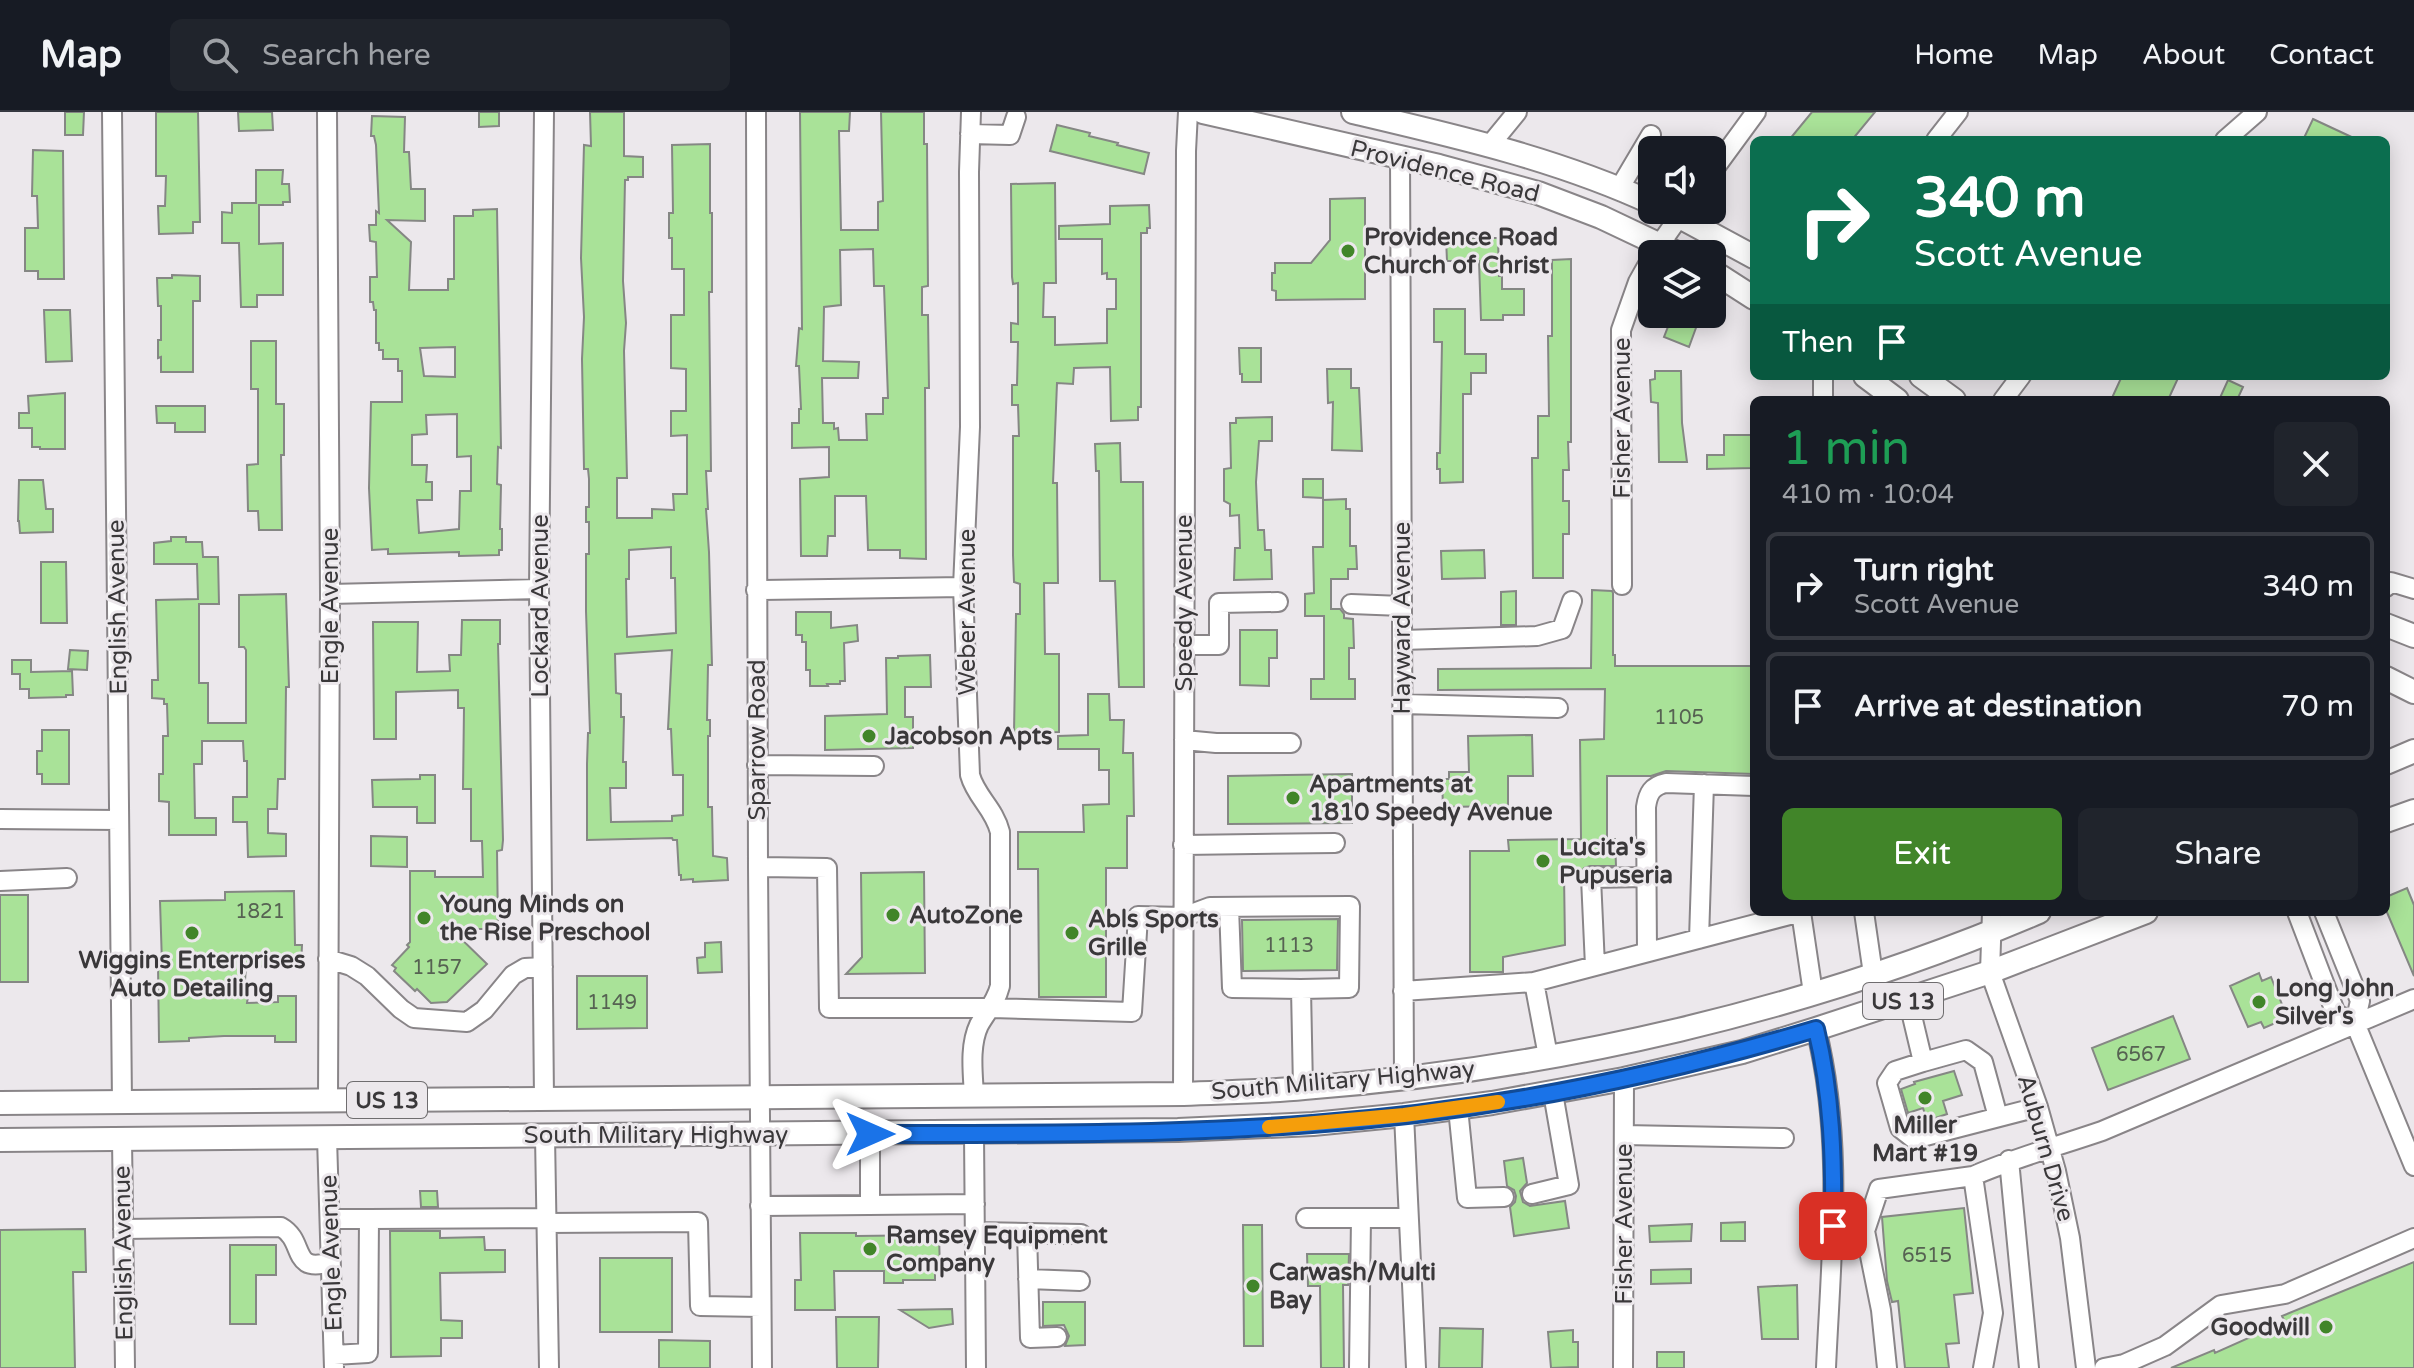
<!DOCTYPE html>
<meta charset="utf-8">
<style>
body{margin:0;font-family:"Varela Round",sans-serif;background:#20242c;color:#f1f3f6;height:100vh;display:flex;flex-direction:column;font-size:30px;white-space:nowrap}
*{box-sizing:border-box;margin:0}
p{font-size:26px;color:#9ea1a6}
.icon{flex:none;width:44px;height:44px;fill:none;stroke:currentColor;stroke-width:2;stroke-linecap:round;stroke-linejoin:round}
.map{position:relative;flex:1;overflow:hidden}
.details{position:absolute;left:1750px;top:284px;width:640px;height:520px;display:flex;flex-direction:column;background:#171b24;border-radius:12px;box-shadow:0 4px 20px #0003}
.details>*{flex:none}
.top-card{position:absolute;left:1750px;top:24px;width:640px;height:244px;border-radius:12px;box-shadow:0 4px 20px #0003;background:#0b6e4f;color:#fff;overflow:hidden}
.controls{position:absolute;left:1638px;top:24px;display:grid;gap:16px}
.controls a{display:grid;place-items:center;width:88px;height:88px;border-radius:12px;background:#171b24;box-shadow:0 4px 20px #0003;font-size:40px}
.pin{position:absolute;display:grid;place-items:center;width:68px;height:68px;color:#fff;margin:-34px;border-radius:16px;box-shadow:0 4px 12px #0006}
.me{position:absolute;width:88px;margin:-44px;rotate:90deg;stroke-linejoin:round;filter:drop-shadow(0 0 6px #0008)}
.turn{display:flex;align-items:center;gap:28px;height:168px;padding:0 32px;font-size:36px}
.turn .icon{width:104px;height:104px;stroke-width:2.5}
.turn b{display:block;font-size:56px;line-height:68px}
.then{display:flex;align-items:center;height:76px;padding:0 32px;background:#0003;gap:16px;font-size:30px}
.round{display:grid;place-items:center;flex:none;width:84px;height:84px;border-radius:12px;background:#20242c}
.headline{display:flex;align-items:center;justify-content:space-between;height:136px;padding:0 32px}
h1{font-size:48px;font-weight:600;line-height:60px;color:#1e9e55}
.action{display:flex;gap:16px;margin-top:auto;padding:16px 32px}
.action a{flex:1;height:92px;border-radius:12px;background:#418529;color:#fff;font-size:32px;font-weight:600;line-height:92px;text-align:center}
.action a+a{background:#20242c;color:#f1f3f6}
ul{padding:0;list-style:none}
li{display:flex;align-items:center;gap:24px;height:108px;margin:0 16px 12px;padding:0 16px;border:4px solid #363941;border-radius:12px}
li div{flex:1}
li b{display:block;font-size:30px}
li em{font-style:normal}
header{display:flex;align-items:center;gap:48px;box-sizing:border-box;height:112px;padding:0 40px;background:#171b24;border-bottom:2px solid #363941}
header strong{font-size:38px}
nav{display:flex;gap:44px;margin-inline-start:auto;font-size:28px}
.search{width:560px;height:72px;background:#20242c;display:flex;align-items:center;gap:20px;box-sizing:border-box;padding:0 28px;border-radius:12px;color:#9ea1a6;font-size:30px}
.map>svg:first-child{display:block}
.building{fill:#a9e298;stroke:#858784;stroke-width:2;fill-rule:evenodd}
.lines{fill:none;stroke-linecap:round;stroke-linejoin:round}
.minor-casing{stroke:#898588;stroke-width:22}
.major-casing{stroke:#898588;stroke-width:26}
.minor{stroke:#fff;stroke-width:18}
.major{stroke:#fff;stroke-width:22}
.route-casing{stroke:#114b97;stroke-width:20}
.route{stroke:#1a73e8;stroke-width:14}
.slow{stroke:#f59e0b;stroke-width:14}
.poi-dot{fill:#418529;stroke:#ece8ec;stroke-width:3}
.labels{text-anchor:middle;stroke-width:6;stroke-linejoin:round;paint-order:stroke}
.number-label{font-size:20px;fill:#566252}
.shield{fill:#ece8ec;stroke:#6f6d6f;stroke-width:2}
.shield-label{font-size:22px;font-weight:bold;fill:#3a383a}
.street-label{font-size:24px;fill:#3a383a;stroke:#ece8ec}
.poi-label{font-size:24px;font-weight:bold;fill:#3a383a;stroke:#ece8ec;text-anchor:start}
</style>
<header>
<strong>Map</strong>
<div class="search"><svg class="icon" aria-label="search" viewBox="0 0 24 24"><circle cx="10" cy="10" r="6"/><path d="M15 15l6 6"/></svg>Search here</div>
<nav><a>Home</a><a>Map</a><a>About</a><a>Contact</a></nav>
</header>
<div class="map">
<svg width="2414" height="1256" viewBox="0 0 2414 1256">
<rect width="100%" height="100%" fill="#ece8ec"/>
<!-- building -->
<path class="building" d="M65 0H84L83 23H65Z
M156 0H198L200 110H193V121L159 122 158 94H165L166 64H156Z
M238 0H272L273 18 239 19Z
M479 0H499V14L479 15Z
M590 0H624V44L643 45V65H628V68H625L623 169 626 211 624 239 627 366H617V406H652V397L674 398 673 382H687V323L671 324V299H686V257L671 256V203H684V157H672V126H669V101H673L672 33 710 32V101H712V180H709L711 359H706L708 397H706L709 440 712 553H708L707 608H710V624H708V695H712L713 744 727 746 728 768 693 770V767L681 768V763H679L677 728H673L672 726 587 728V652L588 621H590L586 499V442H589V410H586V395H589V367L588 357H584L582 247 584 205 581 146 584 33 591 34ZM671 435V466H675L676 521 627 525 626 467H629V438ZM672 538 668 617H671L673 663H683V703L672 704V709L611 710 610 676H626V650H623L624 605H621V582L616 581 615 542Z
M800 0H850L849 19H839L841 118H878V90L883 89 881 0H924V32H927L928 174 922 175V203H928L929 276H925L926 447 900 446V438H868L866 384H835V424H828L827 444H801L800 367 829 365V335L792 336V311H799V297H801L799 254H796L799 216 802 217ZM873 137 874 174H884L888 286H883V302H866L867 328H839L838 316 834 317V311H823L822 266H858L859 250 823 249 824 195 841 193 840 138Z
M1812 0H1875L1852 28H1789Z
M372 4 405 5 404 40H409L411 77H425V109L387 108 411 130 409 178H448V167H454V104H473V98L497 97 501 336 498 335 497 372 501 373 500 417H502V438H499V443L459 444V440L388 442V437L372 438 369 376 371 290H402V259H398V247H383V238H379V231H376V198H374L373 190H370V165H377L376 130 370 129 369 113H376V99L379 101 376 33 374 24H371ZM455 235V265L424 264 420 236ZM457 302V345L471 344V379H460L459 417 419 421 417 388H432V370H426L427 353H412V323L427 322 426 303Z
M2313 7 2358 28H2303Z
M1057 13 1090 21 1089 24 1118 31 1117 33 1149 41 1144 62 1050 39Z
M33 38 63 39 64 167H38V159H25V116H38L37 84H32Z
M256 58H283L282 72H289L290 90H283V93H259V132L283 131V183H257V195H241L239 131H222V100L232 101V91H256Z
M1055 71 1056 171H1044L1043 205H1055V233L1107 231V197H1116V167H1107V161L1102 162V127H1059V114L1110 112V94L1149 93 1150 116H1147V121H1141V295H1138V308L1111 309 1110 255 1074 256 1073 272 1057 271 1053 371H1057L1058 471H1044L1045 542H1059V620L1014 621 1016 502H1020V472L1014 470 1013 443V324H1019L1018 293H1012V273H1017L1018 230H1011V211L1018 212V171L1013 172 1012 165 1011 72Z
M1365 86V187L1276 188V179L1272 178V161H1275V151H1311L1330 128V87Z
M1446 126H1498L1499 164H1502V177H1524V203H1503V208H1481L1479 149H1447Z
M1571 147V330H1568L1569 358H1563V389H1569V422H1563V466H1533L1532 346H1538V304H1549L1548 224H1552V148Z
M172 163 200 164V189H193V260H161V245L158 246V228H161V194H158L157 166H172Z
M1434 197H1465V242H1486V261H1471V282H1463V370L1440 371V357H1437V341H1440L1442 230H1434Z
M44 198H70L72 249 46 250Z
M1673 202H1701L1689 235 1664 225Z
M251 229H276V292H284V343H281L282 418H259L258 399H248L247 353 258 352V277H251Z
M1239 236H1261V270H1242V262H1240Z
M1327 257H1351V276H1359L1362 339 1332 338 1333 290 1328 291Z
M1655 259H1681L1682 311 1687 350H1659L1658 291 1651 290 1650 268 1655 267Z
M2122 264H2179L2168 288H2111Z
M2228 268 2243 275 2237 288H2219Z
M65 281V337H40V335H32V316H19V301H29L28 284Z
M156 294H205V320H175V311H157Z
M1272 305V329H1259L1256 370 1258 418H1264L1265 438H1271L1272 467 1234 468 1235 436H1240L1239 403 1230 404V392L1224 389V357L1231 356 1230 311H1236V306Z
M1724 323H1754V356L1707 357V343H1724Z
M1120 331 1121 370H1143L1144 575H1119L1115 469H1100L1099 359H1096L1095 332Z
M1303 367H1323V386L1303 385Z
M19 368H43L46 397H53V420L20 421 19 409H18Z
M1346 387V397H1350V434H1356L1357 457H1348V467H1331V497H1340L1344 502V506L1353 507 1354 536H1349V567H1355V587H1311V567H1324V504H1305V482L1314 481 1313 435H1323V388Z
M171 425H186V430H202L203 445H218L219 492H199V571H208V611H246V538L244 535H239V483L286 482 289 575H286L285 667H278L277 697H268V721L286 722V744L248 745 247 710H233V685H247V649H244L243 629H202V652H194L195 706H216V723H169V690L159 689V662H163V624H168L167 592H164V587L152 586V568H158L156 488 198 487 197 452H154V431L171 429Z
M1484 438 1485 466 1442 467 1441 439Z
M41 450H66L67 511H41Z
M1592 478 1612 479 1613 481V543H1615V554H1754V662L1666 659 1651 664H1607V727H1615L1616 754H1590L1584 756 1580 762H1564L1565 833 1503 845V860H1470V739H1509L1508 728 1581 727 1580 628 1604 627 1605 577 1438 578V557L1591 556Z
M1516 479V513H1501V480Z
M796 500H831V516L857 513 858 529 844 531 845 569H840V572H827L828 574H810V558H806V530H802V523H796Z
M462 508H500V532H498L503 728 502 738 497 739 498 817H451L487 852 447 890 431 891 417 877 415 879 394 859 396 856 392 853 409 835 407 833 410 830V759H435V765H483L482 729H471V677H463L464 596H458V578L396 580V627H374L373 510H418L417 560 450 559 449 543H461Z
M1240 518H1277V546H1269V574L1240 573Z
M70 538 88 539 87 558 68 557Z
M930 543 931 575H905V605H913V636L825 638V604L887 602 886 546H898V544Z
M12 548H31V560L72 559 73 583H66V585L29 586V577H20V562H12Z
M1088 582H1109L1110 608H1124L1123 641H1133L1134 704H1127V756H1106V885H1039L1038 757H1018V720H1084L1083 693 1109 692V658H1099V637H1058V624L1088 623Z
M42 618H69V672H42V662H37V639H42Z
M1532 623 1533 664H1508V694L1443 695 1442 667H1449V660H1469L1468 624Z
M1352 662V711L1228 712V664Z
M420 663H435V711H417V695H373L372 668 420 667Z
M371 724 407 725V755L371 754Z
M924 760 925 861 846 862 862 845 861 761Z
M2407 776 2414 793V864L2386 798V785Z
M294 779 295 833H302L301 855 246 854 244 884H248L247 891 278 890V884H296V930H275V924H224L189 926V929L159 930 158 852H162L160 789 225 788V780Z
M0 783H28V870H0Z
M1338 807 1337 858 1243 859 1242 808Z
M721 830 722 860 698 861 697 846 705 845V831Z
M2259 861 2262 869 2271 865 2285 900 2277 903 2280 909 2264 916 2261 910 2248 915 2230 874Z
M577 864H647V916L577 917Z
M2173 904 2190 947 2108 978 2092 936Z
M1954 959 1962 983 1943 989 1947 1002 1927 1009 1923 996 1908 1001 1901 977 1915 972 1914 970Z
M1523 1046 1527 1071 1520 1079 1523 1090 1530 1094 1565 1089 1569 1116 1514 1124 1510 1095 1515 1090 1516 1084 1514 1078 1507 1074 1504 1049Z
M420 1079H437L438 1095H421Z
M1964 1096 1973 1181 1954 1183 1959 1231 1946 1232 1949 1256H1905L1898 1189 1892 1190 1887 1169 1882 1105Z
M1745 1110V1129H1721V1111Z
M1692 1112 1691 1129 1650 1130 1649 1114Z
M1243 1113H1262L1263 1234H1244Z
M85 1117 86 1160H73L75 1256H0V1118Z
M390 1119H440V1126L484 1125 485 1138H505V1160L440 1161 441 1208 462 1209V1226H441V1244L391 1245Z
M800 1121H856V1124L939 1123 940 1158H935V1168H903V1171H884V1159H834L835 1198H795V1168H801Z
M230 1133H276V1163H256V1212H230Z
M1307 1142H1349L1348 1173H1343L1344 1256H1321L1320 1174H1308Z
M600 1146H672V1220H600Z
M2414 1150V1256H2171L2214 1238 2215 1241 2271 1216 2270 1213 2284 1208 2282 1204Z
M1691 1157V1171L1651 1172V1158Z
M1797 1173 1798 1227H1762L1758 1175Z
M1043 1190H1085V1233L1065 1234 1069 1224 1064 1213 1043 1214Z
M952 1197 953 1212 929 1216 900 1198Z
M836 1205H879L878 1256H837Z
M1440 1216 1483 1217 1482 1256H1439Z
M1573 1218V1230H1578V1255L1551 1256 1548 1220Z
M659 1228 710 1229V1256H659Z
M1657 1240H1684V1256H1657Z"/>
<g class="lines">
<!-- minor casing -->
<g class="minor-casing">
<path id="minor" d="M112 0 122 991
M327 0 330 482 328 988
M756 0 758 755 762 1256
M971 0 969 60 970 315 963 475 970 663C976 685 994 696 1000 720V874C996 890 987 899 979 913 969 934 973 962 974 984
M970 22 1010 23 1016 5
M1936 28 1958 0
M2225 28 2257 0
M1490 33 1517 0
M1400 45 1404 966
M1712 60 1756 0
M1619 77 1651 23
M1653 142 1684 98
M1823 288V264
M2003 288 2021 264
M1622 473 1621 218 1638 170 1652 145
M2386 475 2391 470 2414 477
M756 478 963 475
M330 482 539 477
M1351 492 1402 494
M1402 528 1537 524 1562 517 1572 489
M1184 533H1219V491L1278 490
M1403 592 1558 596
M1184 628 1216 631H1291
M757 653 874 654
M0 707 119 708
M1183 733 1335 731
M758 755 827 756 829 896H992L1132 900 1138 804 1183 805 1210 795 1350 794 1349 876 1301 877 1303 976
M0 769 67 766
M1229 795 1232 876 1301 877
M1864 800 1873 862
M1992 800 1990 860 2038 995 2056 1059 2070 1126 2086 1256
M2297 800 2336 902 2355 911 2360 889 2324 800
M1699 827 1704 672
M1647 840 1646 695C1648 681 1652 674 1666 671L1754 674
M328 847 351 854 367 864 401 897 414 906 467 910 484 898 513 863 525 856 543 855
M1595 854 1591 766 1646 765
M1534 870 1548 944
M1403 879 1534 870 1801 800 1813 881
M1908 887 1923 950 1895 959 1887 971 1900 1016 1914 1027 2038 995
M2355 911 2414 1054
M1816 917C1844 1029 1831 1143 1826 1256
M1923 950 1966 938 1983 950 1998 1005
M1183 982 1186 39 1188 0
M544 987 539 477 544 0
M1458 996 1467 1086 1504 1085
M1404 1003 1416 1256
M974 1022 976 1256
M1624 1023 1784 1026
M545 1024 549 1256
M327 1026 334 1256
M122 1027 125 1256
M2009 1048 2029 1256
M1973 1064C2014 1046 2058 1034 2102 1019L2414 887
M1532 1082 1569 1073 1553 981
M870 1093V1022
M760 1094 975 1092
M1306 1106H1408
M330 1107H369L368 1241 334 1243
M369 1107 546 1106
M546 1111 698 1110 700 1194 761 1195
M123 1117 281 1115C306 1129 290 1162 330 1150
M975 1120 1081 1122
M1027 1121 1030 1226 1057 1225
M1028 1167 1080 1169
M1359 1256 1361 1106
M1623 1256 1624 967
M1887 1256 1881 1198 1865 1119 1879 1077 1973 1064 1993 1201 1983 1256
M2104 1256 2124 1252 2165 1234 2221 1193 2285 1182 2414 1126"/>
</g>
<!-- major casing -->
<g class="major-casing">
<path id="major" d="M1203 0 1439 54 1538 81 1601 105 1679 142
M1353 0C1455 24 1557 47 1652 91
M1667 98 1754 145
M1712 159 1754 186
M1865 264 1897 288
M1921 264 1954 288
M2386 513 2414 524
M2386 566 2414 580
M2386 651 2414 639
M2386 709 2414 699
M0 991 1183 982C1223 980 1264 980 1304 976 1555 957 1807 899 2039 800
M0 1028 1178 1018 1313 1012 1404 1003 1492 991 1624 967 1742 940 1816 917 1990 860 2146 800"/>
</g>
<!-- minor -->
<use href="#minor" class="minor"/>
<!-- major -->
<use href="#major" class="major"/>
</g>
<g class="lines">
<!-- route casing -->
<g class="route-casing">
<path id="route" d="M870 1022C1017 1022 1165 1023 1312 1012 1482 1000 1652 966 1816 917 1832 983 1834 1047 1833 1114"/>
</g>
<!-- route -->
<use href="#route" class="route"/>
<!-- slow -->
<path class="slow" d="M1269 1015 1404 1003 1498 990"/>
</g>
<!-- markers -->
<g class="poi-dot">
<circle cx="1348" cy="139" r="8"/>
<circle cx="869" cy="624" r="8"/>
<circle cx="1293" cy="686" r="8"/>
<circle cx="1543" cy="749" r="8"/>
<circle cx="893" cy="803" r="8"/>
<circle cx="424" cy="806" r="8"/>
<circle cx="192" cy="821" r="8"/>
<circle cx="1072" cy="821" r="8"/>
<circle cx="2259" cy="890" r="8"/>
<circle cx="1925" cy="986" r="8"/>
<circle cx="870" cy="1137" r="8"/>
<circle cx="1253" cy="1174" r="8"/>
<circle cx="2326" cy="1215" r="8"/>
</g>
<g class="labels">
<!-- number labels -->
<g class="number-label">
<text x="1679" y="612">1105</text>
<text x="260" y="806">1821</text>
<text x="1289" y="840">1113</text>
<text x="437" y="862">1157</text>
<text x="612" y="897">1149</text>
<text x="2141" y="949">6567</text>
<text x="1927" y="1150">6515</text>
</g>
<!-- shield labels -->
<g class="shield">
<rect x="1863" y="871" width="80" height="36" rx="6"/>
<rect x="347" y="970" width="80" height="36" rx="6"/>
</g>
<g class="shield-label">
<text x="1903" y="897">US 13</text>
<text x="387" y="996">US 13</text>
</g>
<!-- street labels -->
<g class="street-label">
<text transform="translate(1445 59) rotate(14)" y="8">Providence Road</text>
<text transform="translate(1622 306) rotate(-90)" y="8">Fisher Avenue</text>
<text transform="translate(1184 491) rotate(-90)" y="8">Speedy Avenue</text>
<text transform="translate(330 494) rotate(-90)" y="8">Engle Avenue</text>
<text transform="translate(540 494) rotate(-90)" y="8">Lockard Avenue</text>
<text transform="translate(117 495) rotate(-91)" y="8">English Avenue</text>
<text transform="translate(967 500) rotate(-90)" y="8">Weber Avenue</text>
<text transform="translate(1402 506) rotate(-90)" y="8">Hayward Avenue</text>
<text transform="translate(757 628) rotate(-90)" y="8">Sparrow Road</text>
<text transform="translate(1343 968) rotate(-5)" y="8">South Military Highway</text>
<text x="656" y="1031">South Military Highway</text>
<text transform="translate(2046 1036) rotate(74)" y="8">Auburn Drive</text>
<text transform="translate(1624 1112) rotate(-90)" y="8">Fisher Avenue</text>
<text transform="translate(123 1141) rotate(-91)" y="8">English Avenue</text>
<text transform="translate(331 1141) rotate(-92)" y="8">Engle Avenue</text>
</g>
<!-- poi labels -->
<g class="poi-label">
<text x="1364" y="133">Providence Road<tspan x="1364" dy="28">Church of Christ</tspan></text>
<text x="885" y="632">Jacobson Apts</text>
<text x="1309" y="680">Apartments at<tspan x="1309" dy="28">1810 Speedy Avenue</tspan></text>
<text x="1559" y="743">Lucita's<tspan x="1559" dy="28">Pupuseria</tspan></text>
<text x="440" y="800">Young Minds on<tspan x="440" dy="28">the Rise Preschool</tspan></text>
<text x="909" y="811">AutoZone</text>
<text x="1088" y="815">Abls Sports<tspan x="1088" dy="28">Grille</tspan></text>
<text x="192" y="856" text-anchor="middle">Wiggins Enterprises<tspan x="192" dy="28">Auto Detailing</tspan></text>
<text x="2275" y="884">Long John<tspan x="2275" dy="28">Silver's</tspan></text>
<text x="1925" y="1021" text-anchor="middle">Miller<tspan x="1925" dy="28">Mart #19</tspan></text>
<text x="886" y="1131">Ramsey Equipment<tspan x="886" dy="28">Company</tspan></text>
<text x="1269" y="1168">Carwash/Multi<tspan x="1269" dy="28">Bay</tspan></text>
<text x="2310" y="1223" text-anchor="end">Goodwill</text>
</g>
</g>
</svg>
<div class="controls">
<a><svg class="icon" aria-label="sound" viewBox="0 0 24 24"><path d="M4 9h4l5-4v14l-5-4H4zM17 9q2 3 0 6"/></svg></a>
<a><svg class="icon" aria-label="layers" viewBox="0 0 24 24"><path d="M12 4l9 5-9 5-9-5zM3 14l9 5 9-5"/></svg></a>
</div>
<div class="pin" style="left:1833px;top:1114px;background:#d93025"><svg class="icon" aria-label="arrive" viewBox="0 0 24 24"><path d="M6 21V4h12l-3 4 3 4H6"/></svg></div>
<svg class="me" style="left:870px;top:1022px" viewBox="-20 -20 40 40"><path d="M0-17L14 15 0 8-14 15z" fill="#1a73e8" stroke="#fff" stroke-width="4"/></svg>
<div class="top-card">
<div class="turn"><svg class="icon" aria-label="right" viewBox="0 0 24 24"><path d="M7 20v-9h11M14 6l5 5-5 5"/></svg><div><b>340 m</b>Scott Avenue</div></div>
<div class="then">Then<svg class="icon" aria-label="arrive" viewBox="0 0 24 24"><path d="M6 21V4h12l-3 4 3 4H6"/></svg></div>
</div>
<section class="details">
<div class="headline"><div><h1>1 min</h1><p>410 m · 10:04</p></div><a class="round"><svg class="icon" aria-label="close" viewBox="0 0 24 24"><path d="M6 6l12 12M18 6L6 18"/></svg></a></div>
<ul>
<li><svg class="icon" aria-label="right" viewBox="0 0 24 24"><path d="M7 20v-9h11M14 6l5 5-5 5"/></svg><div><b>Turn right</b><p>Scott Avenue</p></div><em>340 m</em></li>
<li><svg class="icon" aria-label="arrive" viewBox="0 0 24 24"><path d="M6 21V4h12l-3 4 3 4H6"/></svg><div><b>Arrive at destination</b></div><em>70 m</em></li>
</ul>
<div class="action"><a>Exit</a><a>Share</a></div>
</section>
</div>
